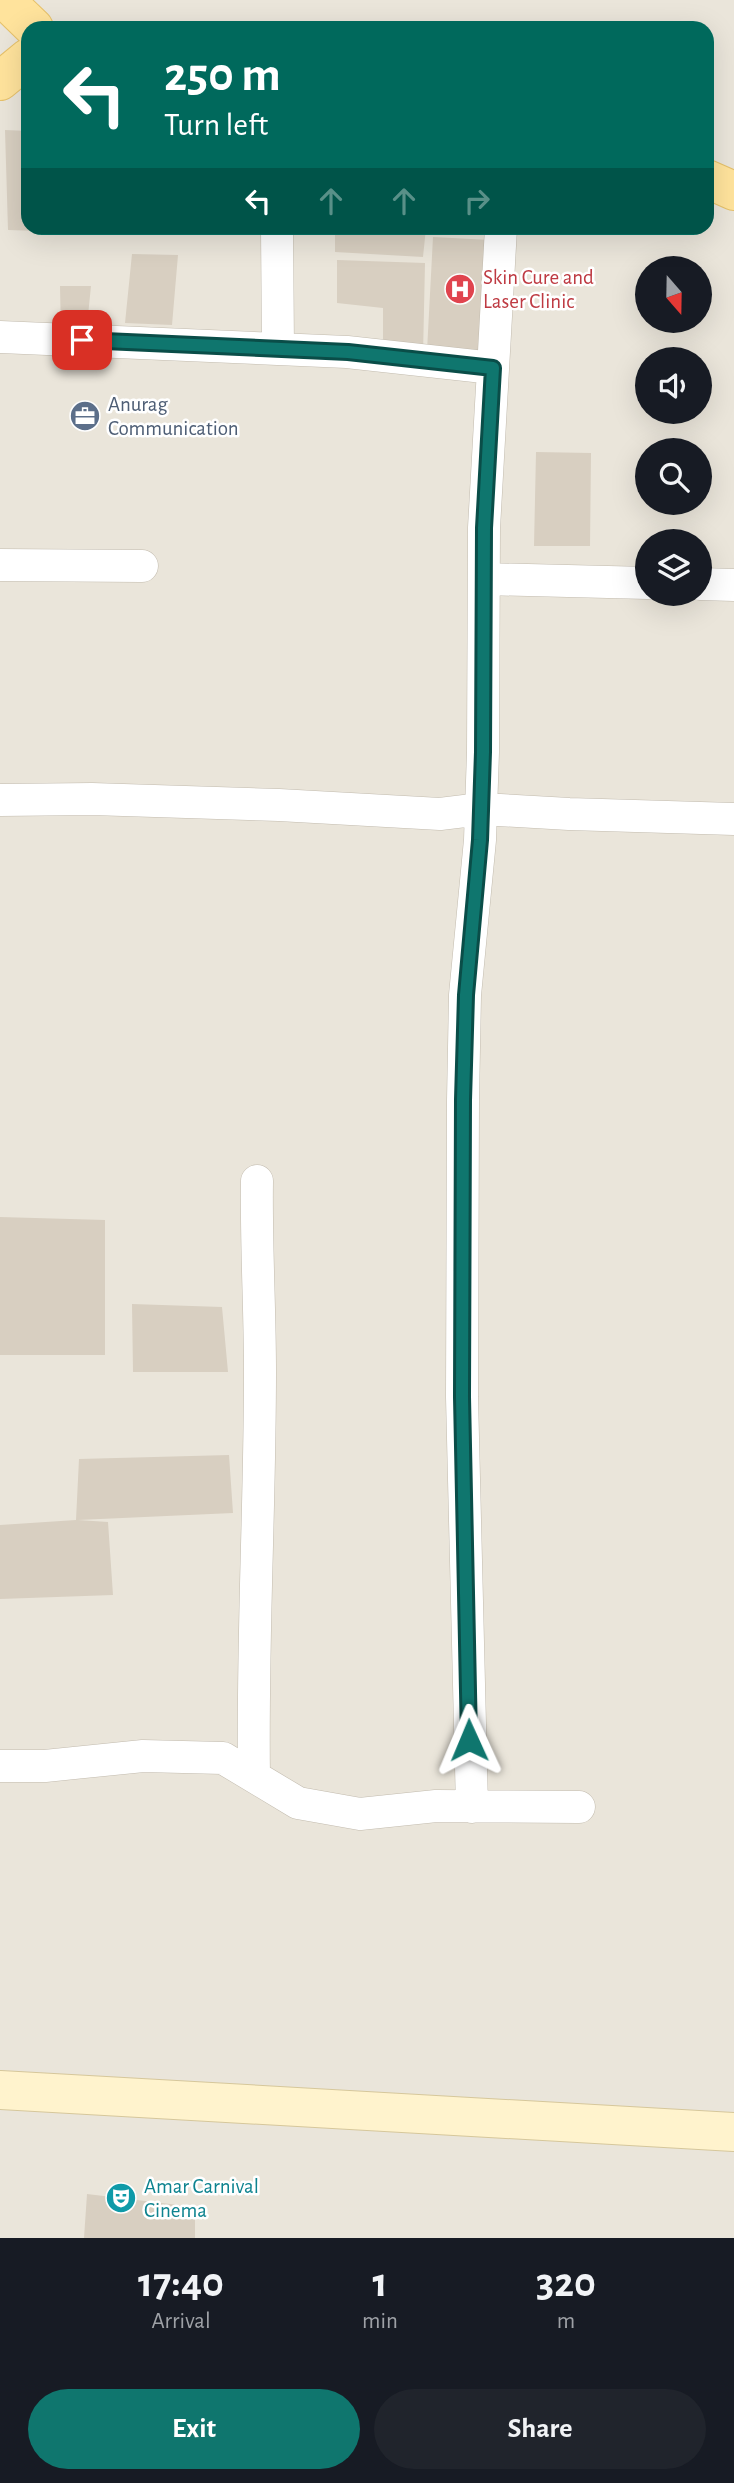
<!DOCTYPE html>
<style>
body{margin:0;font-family:"Alegreya Sans",sans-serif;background:#20242c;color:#f1f3f6;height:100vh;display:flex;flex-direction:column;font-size:26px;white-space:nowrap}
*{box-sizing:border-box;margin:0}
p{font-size:23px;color:#9ea1a6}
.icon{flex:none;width:38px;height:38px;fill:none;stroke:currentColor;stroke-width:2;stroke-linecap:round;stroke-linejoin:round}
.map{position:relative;height:2238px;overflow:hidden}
.panel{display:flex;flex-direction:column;background:#171b24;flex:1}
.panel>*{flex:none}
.guide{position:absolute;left:21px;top:21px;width:693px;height:214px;border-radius:21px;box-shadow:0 7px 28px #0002;background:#00695c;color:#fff;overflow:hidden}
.needle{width:46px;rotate:160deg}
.controls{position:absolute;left:635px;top:256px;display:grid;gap:14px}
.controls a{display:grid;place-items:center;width:77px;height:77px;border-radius:50%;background:#171b24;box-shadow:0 7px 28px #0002;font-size:35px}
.pin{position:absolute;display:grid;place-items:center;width:60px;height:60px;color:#fff;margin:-30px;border-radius:14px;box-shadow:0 4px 10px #0006}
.me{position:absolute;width:77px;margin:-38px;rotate:359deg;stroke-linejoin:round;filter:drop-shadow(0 0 5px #0008)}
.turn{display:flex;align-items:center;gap:24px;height:147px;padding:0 28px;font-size:32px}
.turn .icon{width:91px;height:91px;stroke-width:2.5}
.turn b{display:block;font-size:49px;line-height:60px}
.lanes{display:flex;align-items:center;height:66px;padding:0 28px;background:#0003;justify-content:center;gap:35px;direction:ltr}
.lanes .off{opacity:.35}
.eta{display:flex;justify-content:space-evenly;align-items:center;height:119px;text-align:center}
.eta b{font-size:42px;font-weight:600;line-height:49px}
.action{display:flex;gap:14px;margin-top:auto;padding:14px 28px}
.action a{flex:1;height:80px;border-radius:42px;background:#0f766e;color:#fff;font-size:28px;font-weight:600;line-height:80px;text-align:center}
.action a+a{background:#20242c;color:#f1f3f6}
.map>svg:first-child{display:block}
.residential{fill:#eae5da;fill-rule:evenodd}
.building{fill:#d8cfc1}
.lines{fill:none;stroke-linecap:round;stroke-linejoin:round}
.minor-casing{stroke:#c2bbae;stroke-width:33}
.secondary-casing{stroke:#d6c79b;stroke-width:40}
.primary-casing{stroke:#e6c16a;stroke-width:40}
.minor{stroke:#fff;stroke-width:32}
.secondary{stroke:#fff3cd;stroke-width:38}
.primary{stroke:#ffe39c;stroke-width:38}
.route-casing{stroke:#0a4d48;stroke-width:18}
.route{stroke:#0f766e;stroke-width:12}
.labels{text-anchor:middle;stroke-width:5;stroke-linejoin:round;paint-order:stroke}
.health-label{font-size:21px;fill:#be3a42;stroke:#fff;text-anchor:start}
.service-label{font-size:21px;fill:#4e5e75;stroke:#fff;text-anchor:start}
.culture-label{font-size:21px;fill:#0d838f;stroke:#fff;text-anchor:start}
</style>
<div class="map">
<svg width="734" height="2238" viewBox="0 0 734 2238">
<rect width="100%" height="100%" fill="#f6f3ec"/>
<!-- residential -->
<path class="residential" d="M0 0H734V2238H0ZM28 28H707V228H28ZM648 268H700V320H648ZM648 359H700V411H648ZM648 450H700V502H648ZM648 541H700V593H648Z"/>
<!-- building -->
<path class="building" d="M5 130 28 131V228H38L39 231 8 230Z
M335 228H426L423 257 335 252Z
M433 237 490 240 484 353 427 351Z
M132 254 178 255 172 325 125 323Z
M337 260 425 263 423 355 383 349V308L337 303Z
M60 286H91L86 335 61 333Z
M536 452 591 453 590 546H534Z
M0 1217 105 1220V1355H0Z
M132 1304 222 1307 228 1372H133Z
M229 1455 233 1513 78 1520 108 1522 113 1595 0 1599V1525L76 1520 79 1459Z
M87 2194 195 2207V2238H84Z"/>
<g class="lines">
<!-- minor casing -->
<g class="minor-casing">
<path id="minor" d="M277 228 278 349
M0 337 347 352 493 368
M0 565 142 566
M484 579 648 583
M700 584 734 585
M0 800 92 799 279 805 440 814 481 809 569 814 734 819
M0 1766H45L143 1756 223 1758 298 1803 360 1814 436 1806 579 1807
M254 1776C252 1641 260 1507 260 1372 260 1308 256 1245 257 1181
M472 1807 462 1397 463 1100 465 995 480 840 483 752 484 528 501 228"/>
</g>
<!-- secondary casing -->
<g class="secondary-casing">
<path id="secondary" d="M0 2090 734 2132"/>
</g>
<!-- primary casing -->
<g class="primary-casing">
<path id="primary" d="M5 0 34 28
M0 81 28 58
M707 179 734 191"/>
</g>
<!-- minor -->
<use href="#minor" class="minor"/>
<!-- secondary -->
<use href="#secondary" class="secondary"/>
<!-- primary -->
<use href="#primary" class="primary"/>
</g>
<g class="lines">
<!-- route casing -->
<g class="route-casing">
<path id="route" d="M82 340 348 352 493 368 484 528 483 752 480 840 466 995 463 1100 462 1397 469 1740"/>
</g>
<!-- route -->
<use href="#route" class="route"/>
</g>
<!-- icons -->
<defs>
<g id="hospital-disc" transform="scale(1.575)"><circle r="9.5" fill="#e0444e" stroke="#fff"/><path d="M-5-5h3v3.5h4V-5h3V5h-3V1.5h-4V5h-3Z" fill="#fff"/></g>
<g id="office-disc" transform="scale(1.575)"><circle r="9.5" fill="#5c6f8a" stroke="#fff"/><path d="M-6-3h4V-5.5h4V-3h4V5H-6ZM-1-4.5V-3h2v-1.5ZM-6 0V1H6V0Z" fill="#fff"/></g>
<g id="theatre-disc" transform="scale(1.575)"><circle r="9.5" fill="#0f9aa8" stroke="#fff"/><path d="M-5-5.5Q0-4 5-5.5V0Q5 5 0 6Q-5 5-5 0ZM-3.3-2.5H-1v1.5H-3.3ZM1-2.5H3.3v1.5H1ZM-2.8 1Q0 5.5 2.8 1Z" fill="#fff"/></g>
</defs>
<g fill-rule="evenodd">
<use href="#hospital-disc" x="460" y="289"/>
<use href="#office-disc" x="85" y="416"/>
<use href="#theatre-disc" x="121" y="2198"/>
</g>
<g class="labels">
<!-- health labels -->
<g class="health-label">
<text x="483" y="284">Skin Cure and<tspan x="483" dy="24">Laser Clinic</tspan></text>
</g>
<!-- service labels -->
<g class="service-label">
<text x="108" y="411">Anurag<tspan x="108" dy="24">Communication</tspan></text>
</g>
<!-- culture labels -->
<g class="culture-label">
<text x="144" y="2193">Amar Carnival<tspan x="144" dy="24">Cinema</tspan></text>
</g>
</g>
</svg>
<div class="controls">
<a><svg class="needle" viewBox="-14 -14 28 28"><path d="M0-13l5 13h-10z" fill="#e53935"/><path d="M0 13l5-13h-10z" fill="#9ea1a6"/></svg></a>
<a><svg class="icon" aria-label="sound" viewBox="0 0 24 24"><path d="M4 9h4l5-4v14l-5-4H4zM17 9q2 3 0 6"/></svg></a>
<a><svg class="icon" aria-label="search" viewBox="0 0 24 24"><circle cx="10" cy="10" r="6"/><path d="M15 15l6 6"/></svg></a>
<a><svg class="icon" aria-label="layers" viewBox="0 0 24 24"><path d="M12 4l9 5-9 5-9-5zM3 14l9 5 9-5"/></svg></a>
</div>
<div class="pin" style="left:82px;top:340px;background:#d93025"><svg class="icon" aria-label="arrive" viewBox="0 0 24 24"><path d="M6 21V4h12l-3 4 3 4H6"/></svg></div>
<svg class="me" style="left:469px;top:1740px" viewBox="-20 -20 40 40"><path d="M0-17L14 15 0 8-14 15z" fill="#0f766e" stroke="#fff" stroke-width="4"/></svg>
<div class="guide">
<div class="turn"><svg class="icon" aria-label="left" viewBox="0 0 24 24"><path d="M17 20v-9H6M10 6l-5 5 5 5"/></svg><div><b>250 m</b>Turn left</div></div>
<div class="lanes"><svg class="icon" aria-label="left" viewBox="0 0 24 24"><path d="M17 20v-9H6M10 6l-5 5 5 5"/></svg><svg class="icon off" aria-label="ahead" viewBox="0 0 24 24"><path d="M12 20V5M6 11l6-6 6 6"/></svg><svg class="icon off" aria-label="ahead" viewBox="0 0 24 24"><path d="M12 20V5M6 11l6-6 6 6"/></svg><svg class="icon off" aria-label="right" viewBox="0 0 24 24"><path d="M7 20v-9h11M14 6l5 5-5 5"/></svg></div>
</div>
</div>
<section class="panel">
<div class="eta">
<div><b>17:40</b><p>Arrival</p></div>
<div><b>1</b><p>min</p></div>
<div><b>320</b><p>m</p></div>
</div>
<div class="action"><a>Exit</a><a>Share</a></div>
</section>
